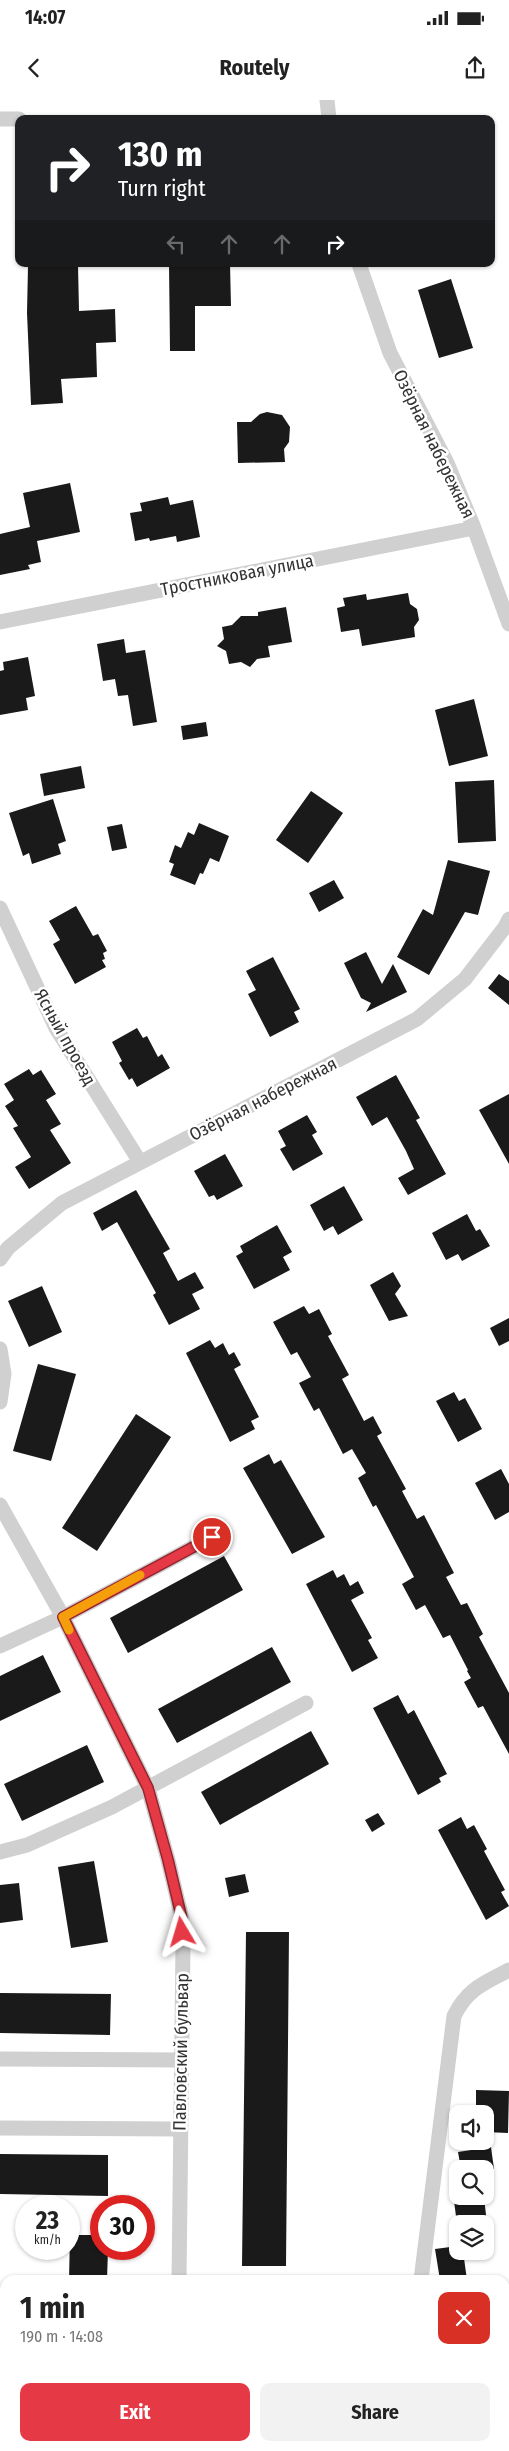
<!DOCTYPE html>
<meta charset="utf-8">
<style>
body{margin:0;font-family:"Fira Sans Condensed",sans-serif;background:#f2f2f2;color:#222;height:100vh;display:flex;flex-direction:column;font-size:19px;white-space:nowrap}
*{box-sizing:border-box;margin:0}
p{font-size:16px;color:#767676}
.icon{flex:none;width:28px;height:28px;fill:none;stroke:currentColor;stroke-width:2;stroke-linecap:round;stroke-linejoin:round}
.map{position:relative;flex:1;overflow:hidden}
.panel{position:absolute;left:0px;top:2175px;width:510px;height:176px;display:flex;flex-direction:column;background:#fff;border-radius:15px 15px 0 0;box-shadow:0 1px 4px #0004}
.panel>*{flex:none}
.hud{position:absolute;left:15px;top:15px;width:480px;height:152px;border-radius:10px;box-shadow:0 1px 4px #0004;background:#202124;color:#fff;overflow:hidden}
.controls{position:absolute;left:449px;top:2005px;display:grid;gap:10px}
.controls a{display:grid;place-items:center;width:45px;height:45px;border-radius:10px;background:#fff;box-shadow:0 1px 4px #0004;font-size:25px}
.speed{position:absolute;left:15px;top:2095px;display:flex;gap:10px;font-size:25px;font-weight:700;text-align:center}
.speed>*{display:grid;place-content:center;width:65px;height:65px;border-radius:50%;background:#fff;box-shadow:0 1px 4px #0004;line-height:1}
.speed small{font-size:12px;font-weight:400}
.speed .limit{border:8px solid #d22;background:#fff;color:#111}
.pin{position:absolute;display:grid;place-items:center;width:42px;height:42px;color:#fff;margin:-21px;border:2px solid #fff;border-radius:50%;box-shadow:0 1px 5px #0007}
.me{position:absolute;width:55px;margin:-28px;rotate:353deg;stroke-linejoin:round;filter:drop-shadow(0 0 4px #0008)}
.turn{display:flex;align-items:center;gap:18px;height:105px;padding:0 20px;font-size:22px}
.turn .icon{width:65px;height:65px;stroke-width:2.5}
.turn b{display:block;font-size:35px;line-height:42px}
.lanes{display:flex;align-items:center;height:48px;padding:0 20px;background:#0003;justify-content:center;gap:25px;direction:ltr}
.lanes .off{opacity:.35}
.round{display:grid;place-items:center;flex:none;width:52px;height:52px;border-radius:10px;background:#f2f2f2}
.overview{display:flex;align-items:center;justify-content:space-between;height:85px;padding:0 20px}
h1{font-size:30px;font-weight:700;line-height:38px}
.cta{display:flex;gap:10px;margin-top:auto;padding:10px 20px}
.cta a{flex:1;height:58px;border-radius:10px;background:#e63946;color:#fff;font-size:20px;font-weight:700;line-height:58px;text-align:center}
.cta a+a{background:#f2f2f2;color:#222}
.status{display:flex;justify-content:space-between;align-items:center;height:35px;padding:0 25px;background:#fff;direction:ltr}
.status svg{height:14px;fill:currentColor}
header{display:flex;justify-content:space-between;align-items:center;height:65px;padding:0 20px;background:#fff;font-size:22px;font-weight:700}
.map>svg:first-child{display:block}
.building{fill:#1a1a1a}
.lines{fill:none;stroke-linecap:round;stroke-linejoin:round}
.minor{stroke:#d0d0d0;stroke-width:15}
.route-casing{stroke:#96252e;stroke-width:12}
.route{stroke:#e63946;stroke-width:9}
.slow{stroke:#f59e0b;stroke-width:9}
.labels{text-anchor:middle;stroke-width:5;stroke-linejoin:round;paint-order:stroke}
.street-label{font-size:18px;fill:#333;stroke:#fff}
</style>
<div class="status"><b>14:07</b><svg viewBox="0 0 49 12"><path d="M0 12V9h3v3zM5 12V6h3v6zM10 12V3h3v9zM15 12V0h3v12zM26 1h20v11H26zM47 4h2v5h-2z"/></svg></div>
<header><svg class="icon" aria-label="back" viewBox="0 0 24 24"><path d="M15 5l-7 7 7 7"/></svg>Routely<svg class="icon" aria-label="share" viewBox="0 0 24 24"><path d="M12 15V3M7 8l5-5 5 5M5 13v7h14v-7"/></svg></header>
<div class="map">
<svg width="509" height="2351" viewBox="0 0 509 2351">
<rect width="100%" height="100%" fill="#fff"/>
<!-- building -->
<path class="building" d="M169 164H230L231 206H195V251H170Z
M78 165 79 211 115 209 116 242 96 243 97 277 61 279 63 303 31 305 27 213 28 166Z
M451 179 473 248 439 258 418 190Z
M267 312 282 315 290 327 289 342 284 349 285 362 238 363 237 322H251L260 314Z
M70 383 80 432 37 441 41 462 28 465 30 469 0 475V434L30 427 23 393Z
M168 397 170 405 193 400 200 437 177 442 176 436 150 441 149 438 135 441 130 413 142 411 140 403Z
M408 493 410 504 417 509 419 520 414 527 415 537 362 546 359 529 341 532 337 508 345 506 343 498 366 494 367 500Z
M286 507 292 542 268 546 270 557 257 559 250 567 241 562 229 564 226 551 217 546 224 539 222 527 232 525 241 516H258V512Z
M124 539 126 553 145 550 157 622 133 626 128 595 118 596 115 579 103 581 97 544Z
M28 557 35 596 26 598 28 610 0 615V571L4 570 3 562Z
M474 599 488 656 449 666 435 610Z
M206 622 208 636 183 640 181 626Z
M81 666 85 688 44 696 40 674Z
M494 680 496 741 458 743 455 682Z
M311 691 343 713 308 763 276 740Z
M53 699 66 741 58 744 61 754 32 764 29 753 23 756 9 713Z
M199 723 229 736 219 762 210 758 203 774 200 773 195 785 170 775 174 764 169 762 175 745 181 748 188 732 194 735Z
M122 724 127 748 112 751 107 727Z
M448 760 490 771 478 815 465 812 429 875 397 857 423 809 433 815Z
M334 780 344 798 319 812 309 793Z
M76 806 93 836 98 834 107 851 103 853 105 859 102 860 106 867 75 884 53 844 60 840 49 821Z
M366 852 382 884 393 864 407 892 366 912 371 903 361 898 344 863Z
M273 857 300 909 294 912 299 922 270 937 248 894 256 890 246 871Z
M499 874 509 881V905L488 888Z
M137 928 143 938 147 936 158 957 162 954 170 968 137 987 132 978 129 980 119 963 122 961 112 942Z
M29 969 33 975 41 970 56 994 46 1000 61 1024 50 1030 71 1063 29 1089 15 1067 31 1057 13 1028 18 1026 5 1006 14 1000 4 984Z
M396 975 420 1018 416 1020 446 1074 408 1095 398 1078 414 1069 406 1051 387 1017 372 1026 356 997Z
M509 994V1064L479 1010Z
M307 1015 317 1032 312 1035 323 1054 293 1071 280 1049 286 1046 278 1031Z
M225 1054 243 1086 217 1100 214 1095 209 1097 194 1071Z
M344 1086 363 1120 338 1135 333 1126 324 1131 310 1105Z
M136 1090 170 1149 163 1153 178 1181 195 1172 204 1188 192 1194 200 1209 169 1225 153 1195 156 1193 117 1122 102 1131 93 1113Z
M467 1114 476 1131 480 1129 490 1146 462 1161 458 1154 446 1160 432 1133Z
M277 1125 292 1152 283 1157 290 1170 254 1189 236 1156 243 1152 240 1146Z
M393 1172 401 1186 395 1194 408 1216 389 1221 370 1185Z
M42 1186 62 1232 29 1247 8 1201Z
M304 1206 309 1214 319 1209 332 1234 328 1236 349 1275 342 1279 364 1321 373 1316 382 1333 377 1336 406 1389 402 1391 417 1419 424 1415 454 1473 446 1477 461 1505 467 1503 483 1534 479 1537 509 1593V1654L483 1606 478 1608 464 1582 471 1578 467 1571 468 1570 450 1535 443 1538 425 1505 416 1510 402 1484 414 1477 376 1405 373 1407 358 1378 366 1373 352 1349 343 1354 319 1308 314 1311 299 1283 311 1277 297 1252 291 1255 273 1222Z
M509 1218V1241L499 1246 490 1228Z
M210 1240 215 1248 223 1243 229 1255 234 1252 241 1265 234 1269 259 1317 251 1321 255 1329 230 1342 186 1253Z
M38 1264 76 1274 51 1361 13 1351Z
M454 1292 459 1301 465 1298 482 1329 458 1342 436 1301Z
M136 1314 171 1337 97 1451 62 1428Z
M269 1354 274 1364 281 1360 325 1437 292 1454 243 1368Z
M501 1369 509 1384V1412L495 1420 475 1383Z
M224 1456 243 1490 128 1553 110 1518Z
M333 1470 337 1478 344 1474 350 1486 358 1481 364 1493 351 1500 372 1538 368 1540 378 1558 352 1572 306 1484Z
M272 1547 291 1582 177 1643 158 1609Z
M43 1555 61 1592 0 1621V1576Z
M398 1595 408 1614 414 1610 447 1674 439 1678 441 1682 418 1695 373 1608Z
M311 1631 329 1664 220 1725 201 1692Z
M87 1645 104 1682 22 1721 4 1684Z
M378 1713 385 1724 372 1732 365 1720Z
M461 1717 467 1729 474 1725 487 1749 484 1751 505 1790 501 1792 509 1806 486 1820 438 1730Z
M94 1761 108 1842 71 1848 58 1767Z
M245 1774 249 1792 229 1797 225 1778Z
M19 1783 23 1820 0 1823V1785Z
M246 1832H289L286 2166H242Z
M0 1893 111 1894 110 1935 0 1933Z
M476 1990 509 1991 508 2033 485 2032V2014H476Z
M491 2047 494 2069H461L458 2052Z
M0 2054 108 2055V2096L0 2094Z
M484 2097 487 2124H457L454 2101Z
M70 2135H101V2149H108L107 2180H69Z
M458 2146V2151H463L467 2180H440L435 2149Z"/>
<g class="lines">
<!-- minor -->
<path class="minor" d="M327 0 329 19
M0 19H19
M359 164 390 253 447 363 474 428 509 524
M0 522 474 428
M0 808 56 928 140 1062
M0 1159 8 1148 62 1103 417 919 465 879 505 827 509 819
M0 1249 4 1274 0 1302
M0 1405 63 1517 148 1688 168 1760 182 1819 183 1845 179 2180
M0 1546 63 1517 212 1437
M0 1752 27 1745 112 1707 306 1603
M0 1959 181 1960
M0 2028 179 2029
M421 2180 454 1916C467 1889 484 1883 509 1870
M505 2304 509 2299
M441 2346 443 2351
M177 2351V2346
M486 2351 487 2346"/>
</g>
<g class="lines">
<!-- route casing -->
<g class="route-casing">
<path id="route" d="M182 1832V1819L168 1760 148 1688 63 1517 212 1437"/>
</g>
<!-- route -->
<use href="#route" class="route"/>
<!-- slow -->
<path class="slow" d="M69 1530 63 1517 140 1475"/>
</g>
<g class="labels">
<!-- street labels -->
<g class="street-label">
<text transform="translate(434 344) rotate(64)" y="6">Озёрная набережная</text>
<text transform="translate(237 475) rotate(-11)" y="6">Тростниковая улица</text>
<text transform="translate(65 937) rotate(61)" y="6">Ясный проезд</text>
<text transform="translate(263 999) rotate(-27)" y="6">Озёрная набережная</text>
<text transform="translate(181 1952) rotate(-89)" y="6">Павловский бульвар</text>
</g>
</g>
</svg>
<div class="controls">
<a><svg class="icon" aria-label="sound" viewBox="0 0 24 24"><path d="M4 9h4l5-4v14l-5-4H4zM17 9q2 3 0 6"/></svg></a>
<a><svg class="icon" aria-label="search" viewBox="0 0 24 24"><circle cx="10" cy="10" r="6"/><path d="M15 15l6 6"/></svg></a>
<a><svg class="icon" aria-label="layers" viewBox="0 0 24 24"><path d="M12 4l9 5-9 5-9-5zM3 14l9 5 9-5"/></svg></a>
</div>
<div class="speed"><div>23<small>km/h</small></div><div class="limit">30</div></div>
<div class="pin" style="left:212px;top:1437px;background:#d93025"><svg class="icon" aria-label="arrive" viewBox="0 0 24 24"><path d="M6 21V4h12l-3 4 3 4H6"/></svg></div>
<svg class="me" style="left:182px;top:1832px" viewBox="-20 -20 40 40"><path d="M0-17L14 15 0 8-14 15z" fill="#e63946" stroke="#fff" stroke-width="4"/></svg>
<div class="hud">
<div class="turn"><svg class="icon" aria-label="right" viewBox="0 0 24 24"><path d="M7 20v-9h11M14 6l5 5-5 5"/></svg><div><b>130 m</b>Turn right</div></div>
<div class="lanes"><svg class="icon off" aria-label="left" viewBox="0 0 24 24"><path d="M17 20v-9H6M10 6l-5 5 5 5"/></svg><svg class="icon off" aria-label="ahead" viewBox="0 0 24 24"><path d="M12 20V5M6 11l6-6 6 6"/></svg><svg class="icon off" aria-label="ahead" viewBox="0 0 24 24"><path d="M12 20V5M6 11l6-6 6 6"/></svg><svg class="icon" aria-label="right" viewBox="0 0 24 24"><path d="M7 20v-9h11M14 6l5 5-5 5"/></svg></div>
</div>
<section class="panel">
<div class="overview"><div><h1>1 min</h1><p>190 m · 14:08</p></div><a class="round" style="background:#d93025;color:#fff"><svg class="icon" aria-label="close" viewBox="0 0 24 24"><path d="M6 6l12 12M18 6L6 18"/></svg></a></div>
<div class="cta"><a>Exit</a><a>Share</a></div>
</section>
</div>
